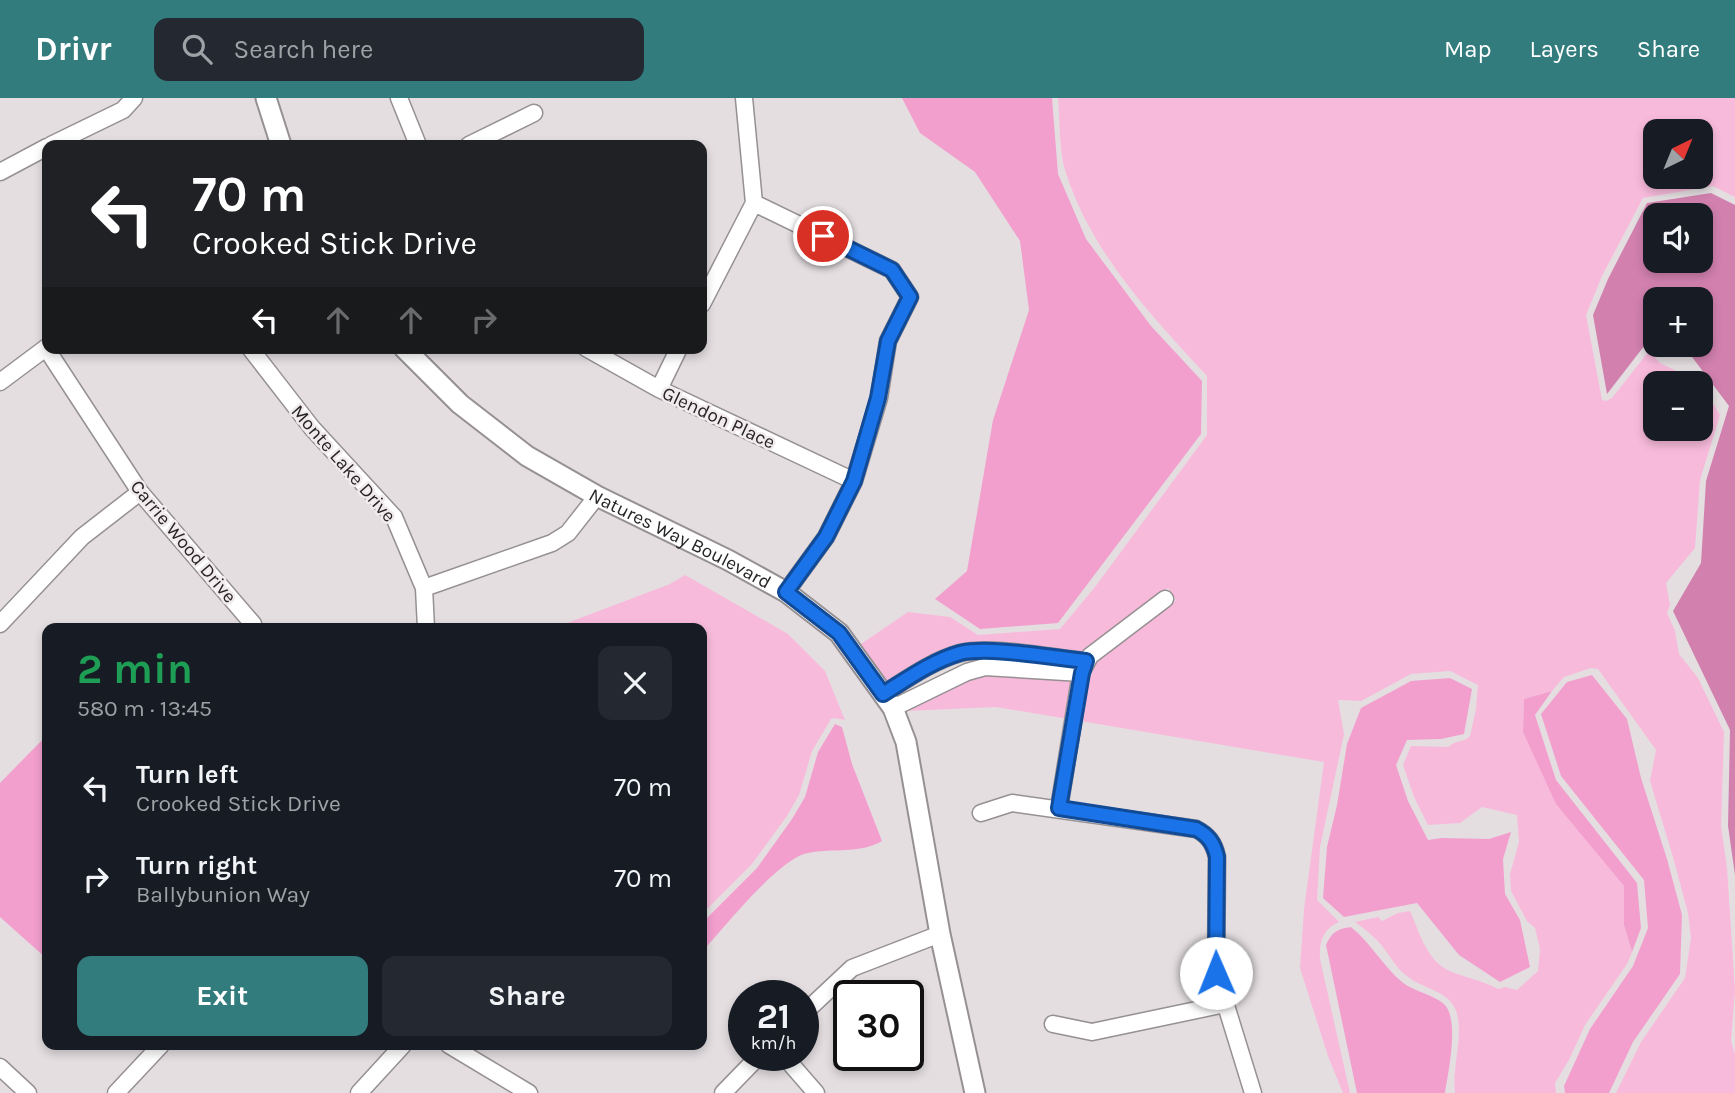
<!DOCTYPE html>
<meta charset="utf-8">
<style>
body{margin:0;font-family:Karla,sans-serif;background:#242831;color:#f1f3f6;height:100vh;display:flex;flex-direction:column;font-size:26px;white-space:nowrap}
*{box-sizing:border-box;margin:0}
p{font-size:23px;color:#9ea1a6}
.icon{flex:none;width:38px;height:38px;fill:none;stroke:currentColor;stroke-width:2;stroke-linecap:round;stroke-linejoin:round}
.map{position:relative;flex:1;overflow:hidden}
.side{position:absolute;left:42px;top:525px;width:665px;height:427px;display:flex;flex-direction:column;background:#171b24;border-radius:14px;box-shadow:0 4px 10px #0003}
.side>*{flex:none}
.hud{position:absolute;left:42px;top:42px;width:665px;height:214px;border-radius:14px;box-shadow:0 4px 10px #0003;background:#202124;color:#fff;overflow:hidden}
.needle{width:46px;rotate:43deg}
.tools{position:absolute;left:1643px;top:21px;display:grid;gap:14px}
.tools a{display:grid;place-items:center;width:70px;height:70px;border-radius:14px;background:#171b24;box-shadow:0 4px 10px #0003;font-size:35px}
.speed{position:absolute;left:728px;top:882px;display:flex;gap:14px;font-size:35px;font-weight:700;text-align:center}
.speed>*{display:grid;place-content:center;width:91px;height:91px;border-radius:50%;background:#171b24;box-shadow:0 4px 10px #0003;line-height:1}
.speed small{font-size:18px;font-weight:400}
.speed .limit{border:4px solid #111;border-radius:10px;background:#fff;color:#111}
.pin{position:absolute;display:grid;place-items:center;width:60px;height:60px;color:#fff;margin:-30px;border:4px solid #fff;border-radius:50%;box-shadow:0 2px 7px #0007}
.me{position:absolute;width:77px;margin:-38px;rotate:359deg;stroke-linejoin:round;filter:drop-shadow(0 0 5px #0008)}
.turn{display:flex;align-items:center;gap:24px;height:147px;padding:0 35px;font-size:32px}
.turn .icon{width:91px;height:91px;stroke-width:2.5}
.turn b{display:block;font-size:49px;line-height:60px}
.lanes{display:flex;align-items:center;height:66px;padding:0 35px;background:#0003;justify-content:center;gap:35px;direction:ltr}
.lanes .off{opacity:.35}
.round{display:grid;place-items:center;flex:none;width:74px;height:74px;border-radius:14px;background:#242831}
.summary{display:flex;align-items:center;justify-content:space-between;height:119px;padding:0 35px}
h1{font-size:42px;font-weight:700;line-height:52px;color:#1e9e55}
.primary-button{display:flex;gap:14px;margin-top:auto;padding:14px 35px}
.primary-button a{flex:1;height:80px;border-radius:14px;background:#337c7d;color:#fff;font-size:28px;font-weight:700;line-height:80px;text-align:center}
.primary-button a+a{background:#242831;color:#f1f3f6}
ul{padding:0;list-style:none}
li{display:flex;align-items:center;gap:21px;height:91px;padding:0 35px}
li div{flex:1}
li b{display:block;font-size:26px}
li em{font-style:normal}
header{display:flex;align-items:center;gap:42px;box-sizing:border-box;height:98px;padding:0 35px;background:#337c7d;color:#fff}
header strong{font-size:33px}
nav{display:flex;gap:38px;margin-inline-start:auto;font-size:24px}
.search{width:490px;height:63px;background:#242831;display:flex;align-items:center;gap:18px;box-sizing:border-box;padding:0 24px;border-radius:14px;color:#9ea1a6;font-size:26px}
.map>svg:first-child{display:block}
.green{fill:#f8badb;fill-rule:evenodd}
.forest{fill:#d281af;fill-rule:evenodd}
.water{fill:#f39fce}
.lines{fill:none;stroke-linecap:round;stroke-linejoin:round}
.minor-casing{stroke:#969093;stroke-width:19}
.tertiary-casing{stroke:#969093;stroke-width:23}
.minor{stroke:#fff;stroke-width:16}
.tertiary{stroke:#fff;stroke-width:19}
.route-casing{stroke:#114b97;stroke-width:18}
.route{stroke:#1a73e8;stroke-width:12}
.labels{text-anchor:middle;stroke-width:5;stroke-linejoin:round;paint-order:stroke}
.street-label{font-size:19px;fill:#272425;stroke:#f1ebee}
</style>
<header>
<strong>Drivr</strong>
<div class="search"><svg class="icon" aria-label="search" viewBox="0 0 24 24"><circle cx="10" cy="10" r="6"/><path d="M15 15l6 6"/></svg>Search here</div>
<nav><a>Map</a><a>Layers</a><a>Share</a></nav>
</header>
<div class="map">
<svg width="1735" height="995" viewBox="0 0 1735 995">
<rect width="100%" height="100%" fill="#e4dee1"/>
<!-- green -->
<path class="green" d="M1058 0H1735V99L1713 88 1643 100 1602 178 1586 217 1602 302 1606 303 1612 300 1649 253 1660 265 1701 285H1656V331H1701V285L1720 317 1700 382 1695 450 1666 485 1670 507 1667 515 1675 533 1679 556 1698 580 1724 634 1721 728 1727 770 1735 892 1731 943 1735 956V995H1616L1641 944 1685 880 1691 840 1688 815 1673 759 1650 683 1656 652 1598 571 1591 570 1564 579 1552 593 1524 601 1523 634 1604 763 1624 788V827L1632 854 1627 866 1585 927 1569 962 1555 985 1556 995H1455C1452 970 1462 945 1458 920 1454 894 1429 893 1411 881 1398 873 1392 861 1383 849 1375 839 1365 831 1355 824L1378 819 1382 823 1398 815 1410 813C1419 833 1427 864 1450 873 1466 880 1482 882 1498 891L1505 889 1517 892 1538 873 1540 851 1535 830 1527 823 1511 793 1510 776 1519 744 1517 717 1482 709 1460 725 1428 727 1414 699 1403 667 1411 648 1449 649C1454 642 1464 645 1470 638L1476 611 1478 587 1450 573 1411 576 1361 603 1338 602 1344 636 1320 749 1317 802 1339 824C1323 831 1319 843 1320 861L1350 995H1343L1328 958 1300 870 1304 811 1324 664 996 609 905 613 969 582 986 577 1089 576 1095 563 1176 502 1168 490 1083 555 982 545 885 585 858 548 908 514 950 519 978 537 1060 531 1095 489 1207 337V278C1152 219 1091 154 1066 75 1059 55 1060 22 1058 0ZM1656 33H1701V79H1656Z
M685 477 788 536 825 573 845 622 834 620 831 621 812 653 799 697 787 718 752 766 702 816V530H554L670 486Z"/>
<!-- forest -->
<path class="forest" d="M1711 95 1735 107V777L1728 728 1730 632 1673 513 1701 465 1706 383 1729 308 1683 247H1701V201H1656L1655 234 1607 296 1593 217 1608 181 1647 105ZM1656 117H1701V163H1656Z"/>
<!-- water -->
<path class="water" d="M902 0H1052L1058 76 1086 141 1151 228 1202 283 1201 336 1058 525 980 531 935 501 967 473 993 322 1029 212 1020 143 975 74 920 35Z
M1592 577 1627 621 1641 680 1667 761 1682 817 1680 876 1633 944 1609 995H1565L1564 988 1590 931 1633 868 1648 830 1644 782 1561 678 1541 616 1567 584Z
M1450 580 1472 591 1464 636 1441 641 1407 642 1396 667 1408 703 1428 742 1442 740 1489 741 1511 734 1503 761 1505 796 1520 822 1530 869 1500 884 1459 857 1417 805 1344 819 1323 800 1327 749 1337 707 1347 646 1361 610 1411 583Z
M1552 593 1535 617 1556 682 1637 785 1641 830 1632 854 1624 827V788L1556 706 1523 634 1524 601Z
M835 626 842 629 852 666 882 743C860 756 832 750 808 755 779 760 724 830 702 854V825L757 770 792 721 805 699 818 654Z
M47 637V861L0 819V685Z
M1351 829C1371 845 1382 867 1402 884 1415 894 1432 896 1444 906 1460 921 1448 975 1445 995H1357L1326 847C1332 834 1337 831 1351 829Z"/>
<g class="lines">
<!-- minor casing -->
<g class="minor-casing">
<path id="minor" d="M399 0 418 47
M51 47 123 12 134 0
M469 47 534 15
M0 74 47 49
M754 105 892 172 910 199 888 243 879 300 854 383 826 439 786 494
M702 206 754 105 744 0
M46 250 140 394 253 526 254 530
M250 250 312 330 394 419 424 490 426 530
M586 250 659 291 854 383
M0 284 47 249
M659 291 679 250
M424 490 552 445 568 435 597 398
M0 526 82 439 140 394
M883 596C907 581 932 563 960 555 990 547 1053 560 1086 563
M893 610 967 574 985 569 1081 575
M1059 710 1081 575 1090 558 1165 501
M981 715 1012 705 1196 731C1208 737 1214 745 1217 759L1216 875 1253 995
M803 916 852 870 940 836
M1053 926 1092 934 1225 906
M449 947 529 995
M783 957 816 995
M0 969 28 995
M116 995 161 947
M359 995 403 947
M723 995 760 957"/>
</g>
<!-- tertiary casing -->
<g class="tertiary-casing">
<g id="tertiary">
<path d="M266 0 281 47"/>
<path id="s1" d="M404 250 460 306 527 358 597 398 728 462 786 494 839 535 893 610 906 644 940 836 975 995"/>
</g>
</g>
<!-- minor -->
<use href="#minor" class="minor"/>
<!-- tertiary -->
<use href="#tertiary" class="tertiary"/>
</g>
<g class="lines">
<!-- route casing -->
<g class="route-casing">
<path id="route" d="M823 138 892 172 910 199 888 243 878 300 854 383 826 439 786 494 839 535 883 596C907 581 932 563 960 555 990 548 1054 560 1086 563L1082 575 1059 710 1196 731C1208 737 1214 745 1217 759L1216 875"/>
</g>
<!-- route -->
<use href="#route" class="route"/>
</g>
<g class="labels">
<!-- street labels -->
<g class="street-label">
<text transform="translate(719 319) rotate(25)" y="7">Glendon Place</text>
<text transform="translate(344 365) rotate(49)" y="7">Monte Lake Drive</text>
<text dy="7" stroke="none"><textPath href="#s1" startOffset="338">Natures Way Boulevard</textPath></text>
<text transform="translate(184 443) rotate(50)" y="7">Carrie Wood Drive</text>
</g>
</g>
</svg>
<div class="tools">
<a><svg class="needle" viewBox="-14 -14 28 28"><path d="M0-13l5 13h-10z" fill="#e53935"/><path d="M0 13l5-13h-10z" fill="#9ea1a6"/></svg></a>
<a><svg class="icon" aria-label="sound" viewBox="0 0 24 24"><path d="M4 9h4l5-4v14l-5-4H4zM17 9q2 3 0 6"/></svg></a>
<a>+</a>
<a>−</a>
</div>
<div class="speed"><div>21<small>km/h</small></div><div class="limit">30</div></div>
<div class="pin" style="left:823px;top:138px;background:#d93025"><svg class="icon" aria-label="arrive" viewBox="0 0 24 24"><path d="M6 21V4h12l-3 4 3 4H6"/></svg></div>
<svg class="me" style="left:1216px;top:875px" viewBox="-20 -20 40 40"><circle r="19" fill="#fff"/><path d="M0-13L10 11 0 6-10 11z" fill="#1a73e8"/></svg>
<div class="hud">
<div class="turn"><svg class="icon" aria-label="left" viewBox="0 0 24 24"><path d="M17 20v-9H6M10 6l-5 5 5 5"/></svg><div><b>70 m</b>Crooked Stick Drive</div></div>
<div class="lanes"><svg class="icon" aria-label="left" viewBox="0 0 24 24"><path d="M17 20v-9H6M10 6l-5 5 5 5"/></svg><svg class="icon off" aria-label="ahead" viewBox="0 0 24 24"><path d="M12 20V5M6 11l6-6 6 6"/></svg><svg class="icon off" aria-label="ahead" viewBox="0 0 24 24"><path d="M12 20V5M6 11l6-6 6 6"/></svg><svg class="icon off" aria-label="right" viewBox="0 0 24 24"><path d="M7 20v-9h11M14 6l5 5-5 5"/></svg></div>
</div>
<section class="side">
<div class="summary"><div><h1>2 min</h1><p>580 m · 13:45</p></div><a class="round"><svg class="icon" aria-label="close" viewBox="0 0 24 24"><path d="M6 6l12 12M18 6L6 18"/></svg></a></div>
<ul>
<li><svg class="icon" aria-label="left" viewBox="0 0 24 24"><path d="M17 20v-9H6M10 6l-5 5 5 5"/></svg><div><b>Turn left</b><p>Crooked Stick Drive</p></div><em>70 m</em></li>
<li><svg class="icon" aria-label="right" viewBox="0 0 24 24"><path d="M7 20v-9h11M14 6l5 5-5 5"/></svg><div><b>Turn right</b><p>Ballybunion Way</p></div><em>70 m</em></li>
</ul>
<div class="primary-button"><a>Exit</a><a>Share</a></div>
</section>
</div>
